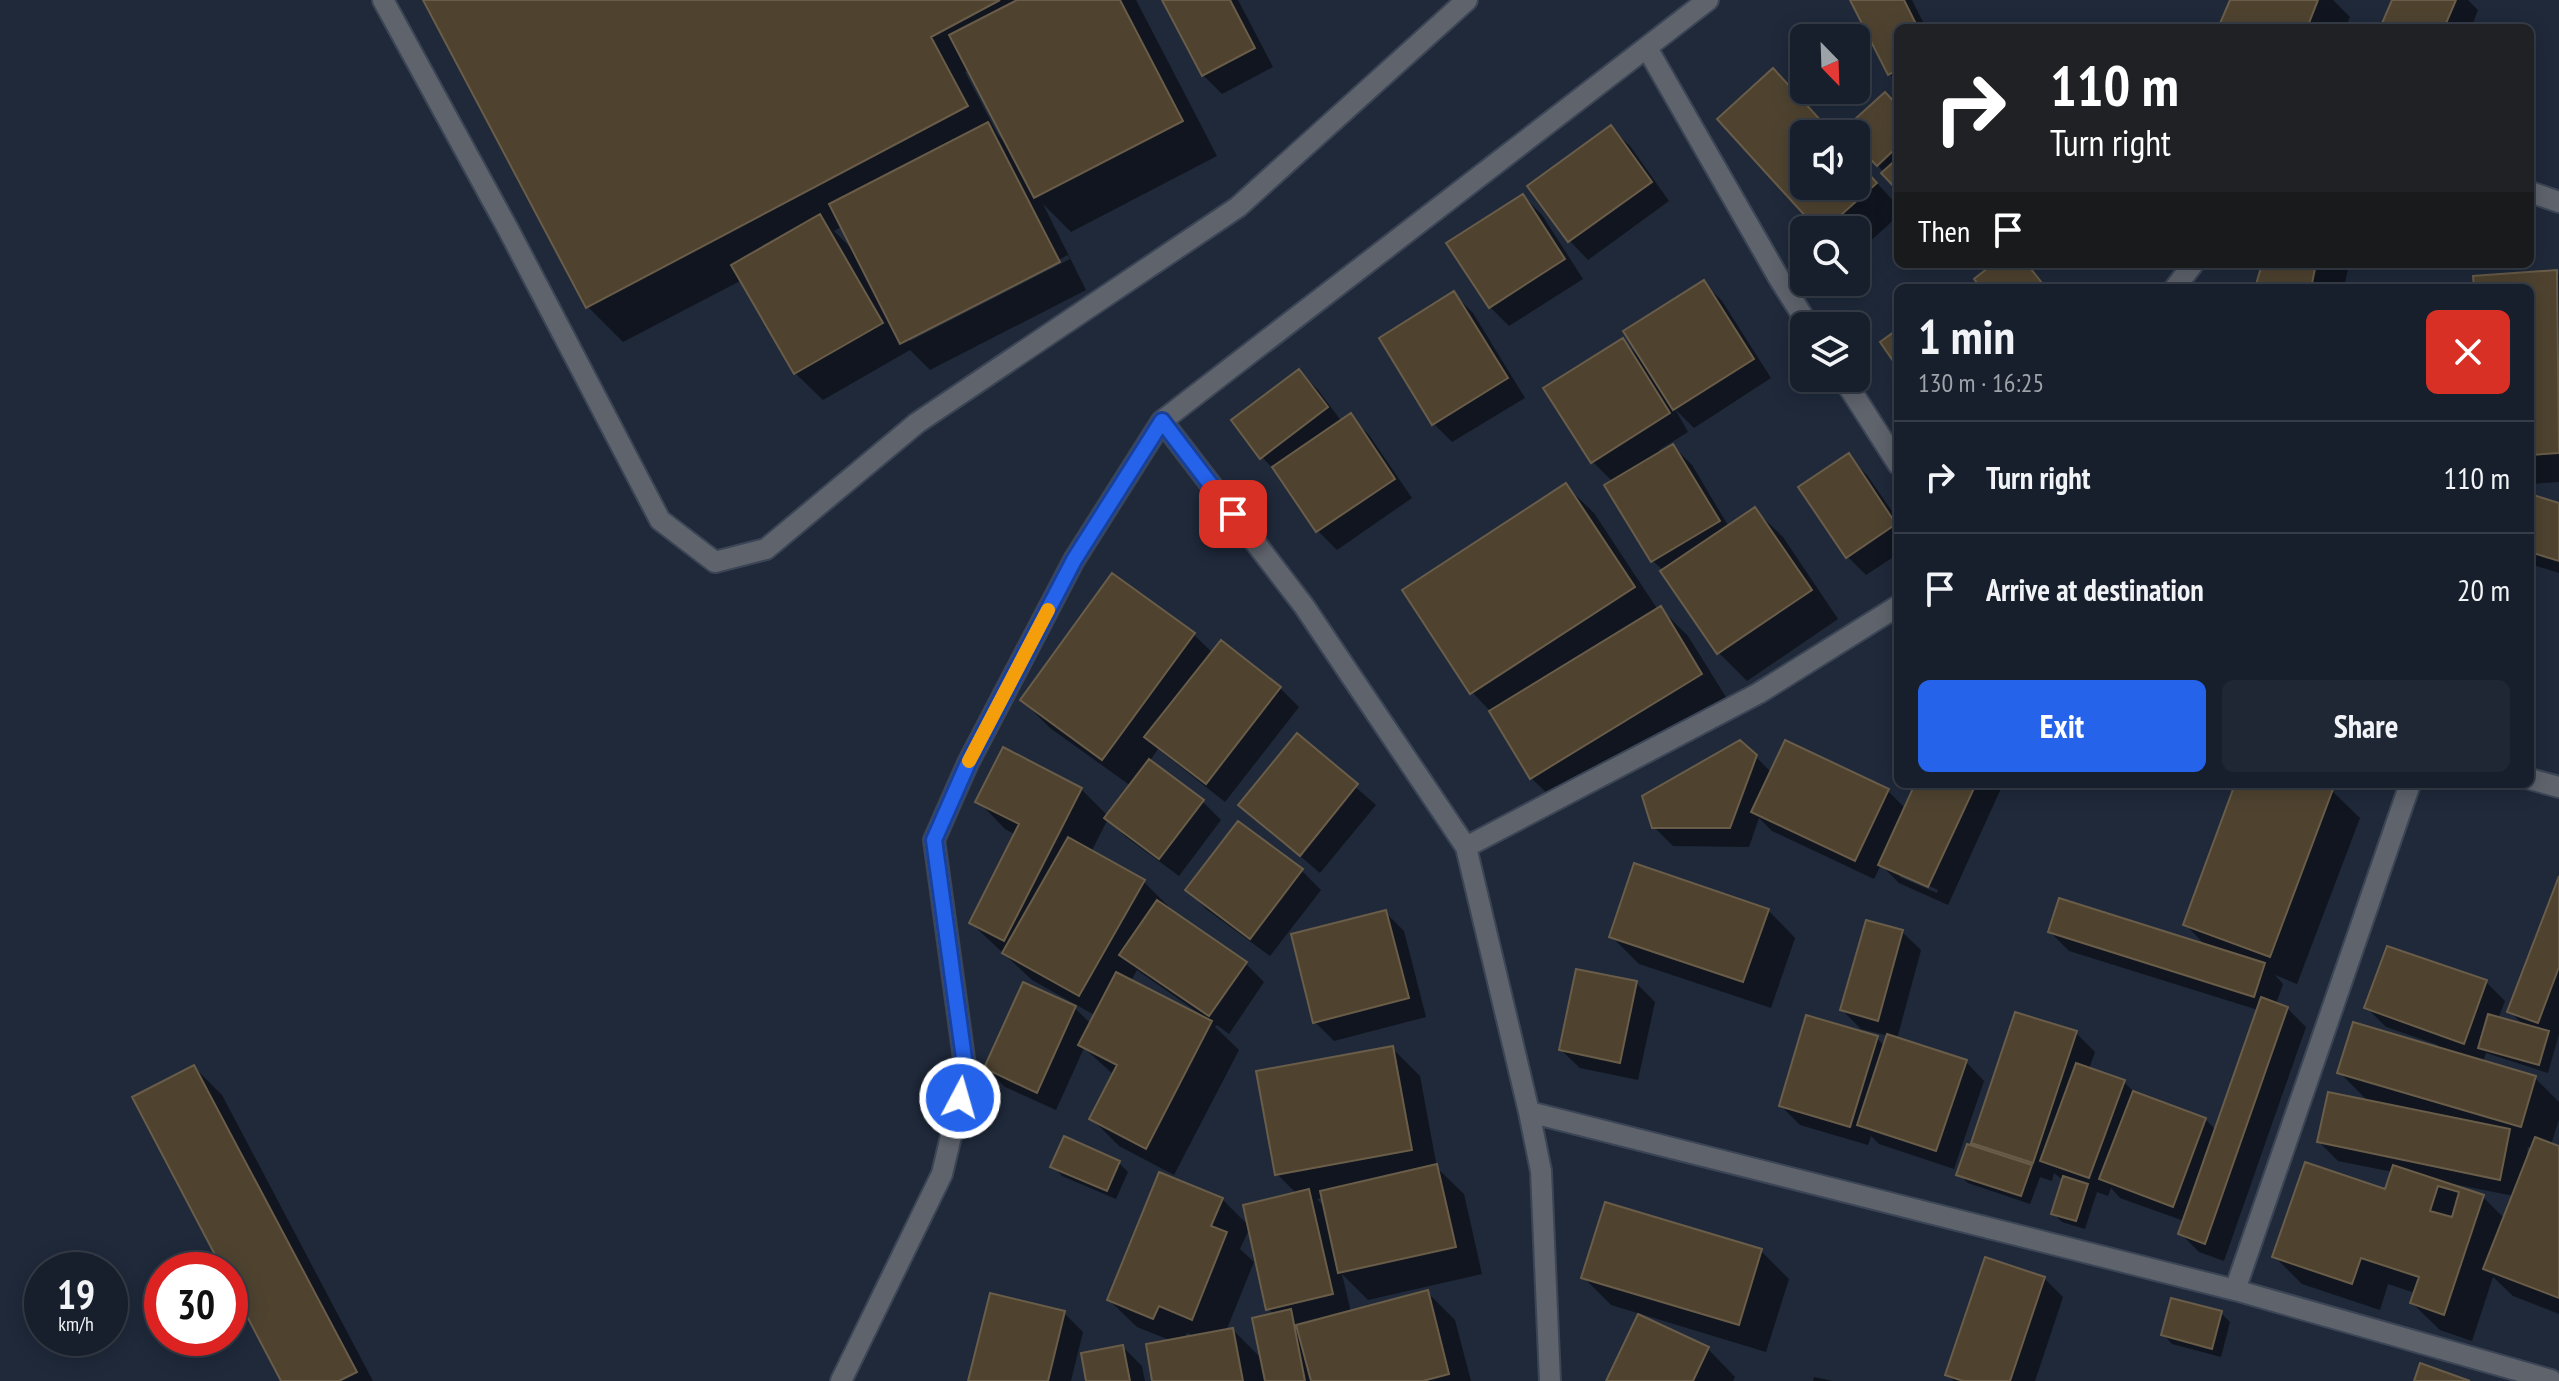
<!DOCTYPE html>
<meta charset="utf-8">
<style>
body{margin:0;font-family:"PT Sans Narrow",sans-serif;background:#202734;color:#f1f3f6;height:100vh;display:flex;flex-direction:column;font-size:30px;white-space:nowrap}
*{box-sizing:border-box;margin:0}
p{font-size:26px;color:#9ea2a9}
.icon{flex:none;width:44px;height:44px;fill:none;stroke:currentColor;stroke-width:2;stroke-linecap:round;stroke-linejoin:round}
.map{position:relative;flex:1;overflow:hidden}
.panel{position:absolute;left:1894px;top:284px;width:640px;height:504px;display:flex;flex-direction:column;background:#171f2c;border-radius:12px;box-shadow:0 4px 20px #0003,0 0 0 2px #363d48}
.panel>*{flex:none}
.top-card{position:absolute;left:1894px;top:24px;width:640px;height:244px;border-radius:12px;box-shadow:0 4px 20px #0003,0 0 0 2px #363d48;background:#202124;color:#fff;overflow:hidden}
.needle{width:52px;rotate:157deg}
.fabs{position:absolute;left:1790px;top:24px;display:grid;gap:16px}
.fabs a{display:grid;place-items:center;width:80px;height:80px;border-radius:12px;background:#171f2c;box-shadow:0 4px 20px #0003,0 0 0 2px #363d48;font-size:40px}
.speed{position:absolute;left:24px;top:1252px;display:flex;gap:16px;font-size:40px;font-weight:700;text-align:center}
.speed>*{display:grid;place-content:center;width:104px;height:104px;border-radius:50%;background:#171f2c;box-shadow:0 4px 20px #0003,0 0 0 2px #363d48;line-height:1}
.speed small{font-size:20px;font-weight:400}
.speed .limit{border:12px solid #d22;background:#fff;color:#111}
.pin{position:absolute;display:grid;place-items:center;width:68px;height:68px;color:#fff;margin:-34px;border-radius:16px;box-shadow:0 4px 12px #0006}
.me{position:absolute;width:88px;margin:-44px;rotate:6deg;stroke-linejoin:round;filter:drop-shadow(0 0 6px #0008)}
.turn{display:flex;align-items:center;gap:28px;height:168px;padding:0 24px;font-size:36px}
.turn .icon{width:104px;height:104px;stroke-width:2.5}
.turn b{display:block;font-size:56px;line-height:68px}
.then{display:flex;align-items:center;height:76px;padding:0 24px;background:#0003;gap:16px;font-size:30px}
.round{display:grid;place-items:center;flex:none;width:84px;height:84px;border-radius:12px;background:#202734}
.headline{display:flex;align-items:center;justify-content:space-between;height:136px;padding:0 24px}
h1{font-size:48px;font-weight:800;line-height:60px}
.cta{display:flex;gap:16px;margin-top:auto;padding:16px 24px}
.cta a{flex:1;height:92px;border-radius:12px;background:#2563eb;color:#fff;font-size:32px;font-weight:800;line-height:92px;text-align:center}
.cta a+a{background:#202734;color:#f1f3f6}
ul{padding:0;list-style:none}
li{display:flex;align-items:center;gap:24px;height:112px;padding:0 24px;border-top:2px solid #363d48}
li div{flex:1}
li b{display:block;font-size:30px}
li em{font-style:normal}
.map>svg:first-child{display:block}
.shadow{fill:#0007;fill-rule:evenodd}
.building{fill:#4f4330;stroke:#695d49;stroke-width:2;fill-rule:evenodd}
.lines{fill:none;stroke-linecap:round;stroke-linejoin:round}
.lane-casing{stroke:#3b4555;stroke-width:24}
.street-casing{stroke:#3b4555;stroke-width:24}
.lane{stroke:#5e636c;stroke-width:20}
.street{stroke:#5e636c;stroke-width:20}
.route-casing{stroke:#184099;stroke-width:20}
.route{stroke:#2563eb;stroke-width:14}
.slow{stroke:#f59e0b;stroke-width:14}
</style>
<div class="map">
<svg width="2559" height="1381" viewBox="0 0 2559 1381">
<rect width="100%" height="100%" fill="#1f293a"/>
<!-- shadow -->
<path class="shadow" d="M425 0H1136L1217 156 1071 232 1043 204 1086 290 930 370 910 350 823 400 795 373 742 280 623 342 588 307ZM969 70 1007 145 998 135 965 72ZM843 226 853 250 834 231ZM1068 255 1070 259 910 341V337Z
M1164 0H1238L1273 67 1222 94 1203 75Z
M1853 0H1912L1926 28H1898V82L1889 74Z
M2232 0H2333L2350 17 2345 28H2220Z
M2394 0H2468L2478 10 2471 28H2382Z
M1898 108V188L1856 141V134H1849Z
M1720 119 1832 134H1804V186H1856V160L1898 206V216L1856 254V230H1821Z
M1611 128 1630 146 1669 201 1588 260 1570 241 1530 186Z
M1523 196 1542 215 1583 279 1509 326 1490 307Z
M1977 264H2027L2047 288H1984L1985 273Z
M2264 264H2349L2344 288H2257Z
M2557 272 2559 275V482L2530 484V288H2476Z
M1703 282 1722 301 1771 378 1694 428 1675 409 1688 432 1659 450 1661 453 1673 446 1692 465 1729 527 1755 510 1783 537 1838 619 1747 681 1719 653 1664 571 1653 561 1613 482 1593 462 1623 340 1641 359Z
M1454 294 1473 313 1525 398 1452 442 1434 424Z
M1299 371 1318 390 1342 422 1350 416 1369 435 1412 498 1337 550 1318 531 1281 477 1262 457Z
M1848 456 1867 475 1898 520V554L1866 575 1847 556Z
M1566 486 1594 513 1658 610 1661 609 1688 636 1729 702 1559 805 1531 778 1491 712 1472 692Z
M2530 496 2559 505V573L2530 564Z
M1113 576 1194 635 1213 653 1280 688 1299 707 1225 802 1158 749 1149 762 1203 802 1221 820 1179 876 1126 837 1108 819 1091 852 1144 882 1171 909 1170 912 1246 964 1264 982 1229 1034 1217 1025 1215 1027 1239 1050 1174 1175 1119 1146 1092 1119 1114 1075 1084 1048 1056 1110 1005 1087 986 1068 1075 1008 1091 1024 1096 1016 1032 980 971 923 1016 835 1005 829 978 801 1081 789 1108 816 1131 786 1050 728 1022 700ZM1137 970 1200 1014 1198 1016 1131 981Z
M1297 736 1376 805 1320 873 1240 805Z
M1755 756 1772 773 1888 791 1906 809 1918 784H2003L1948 905 1899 883 1881 865 1874 879 1772 831 1759 818 1749 847 1673 846 1654 827ZM1900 873 1938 890 1937 893 1900 877Z
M2237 784H2314L2332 791 2360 818 2297 984 2275 975 2283 984 2276 1004 2287 1008 2306 1027 2224 1261 2199 1252 2180 1233 2184 1221 2120 1198 2111 1188 2108 1196 2097 1192 2085 1229 2062 1222 2053 1213 2064 1181 2054 1173 2052 1181 2040 1177 2030 1204 1968 1183 1959 1174 1981 1150 1974 1143 2076 1033 2095 1052 2089 1069 2124 1082 2136 1094 2205 1119 2216 1130 2258 1010 2069 951 2050 932 2207 947 2185 924Z
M1238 823 1302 871 1321 890 1270 956 1206 909 1188 890Z
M2559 882V1034L2548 1073 2486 1053 2483 1062 2535 1078 2559 1102V1119L2551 1145 2559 1148V1314L2513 1296 2493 1277 2472 1341 2440 1330 2412 1303 2415 1293 2388 1284 2380 1310 2302 1284 2274 1256 2386 1192 2393 1172 2338 1161 2319 1142 2370 1103 2339 1072 2437 1048 2438 1045 2386 1027 2367 1008 2486 982 2505 1001 2498 1019 2525 1027 2510 1011ZM2528 1147 2533 1149 2528 1161H2526ZM2453 1184 2514 1196 2505 1219 2483 1197 2452 1187Z
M1768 910 1795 938 1771 1008 1639 964 1611 936Z
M1385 912 1404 931 1426 1017 1334 1041 1315 1022Z
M1902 932 1921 950 1897 1039 1966 1062 1984 1081 1954 1169 1879 1144 1871 1136 1868 1145 1800 1125 1781 1106 1877 1038 1885 1047 1889 1036 1861 1029 1842 1010Z
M1636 983 1655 1002 1638 1080 1580 1068 1561 1050Z
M1393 1049 1420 1076 1437 1168 1464 1194 1482 1274 1368 1300 1342 1274 1351 1312 1427 1292 1455 1320 1471 1381H1154L1172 1341 1137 1327 1109 1300 1222 1199 1250 1227 1240 1249 1254 1262 1226 1331 1233 1330 1262 1359 1275 1315 1268 1309 1297 1194 1277 1174ZM1324 1198 1326 1209 1317 1199ZM1187 1333 1197 1337 1184 1339Z
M194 1067 222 1095 373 1381H283L230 1280V1270H225Z
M1065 1139 1119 1163 1128 1172 1116 1199 1062 1176 1053 1166Z
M1761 1251 1789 1279 1766 1352 1611 1305 1583 1277Z
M2044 1278 2063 1297 2035 1381H1954L1947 1374Z
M1064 1313 1083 1332 1071 1381H971Z
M2221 1313 2230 1322 2221 1357 2172 1344 2163 1334Z
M1123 1347 1142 1366 1145 1381H1088Z
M1708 1349 1735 1377 1733 1381H1608Z
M1814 1377 1833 1381H1813Z"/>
<!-- building -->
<path class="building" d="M423 0H1000L931 37 968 106 586 308Z
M1017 0H1120L1183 121 1034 198 949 35Z
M1162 0H1230L1255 48 1202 76Z
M1850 0H1904L1918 28H1898V70L1888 75Z
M2230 0H2318L2307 28H2218Z
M2392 0H2456L2444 28H2380Z
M1773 68 1833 134H1804V186H1856V160L1877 183 1824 230H1818L1717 119Z
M1885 92 1898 106V146L1877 166 1856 144V134H1847L1843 130Z
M988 122 1060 262 900 344 829 204Z
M1611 125 1652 182 1568 242 1527 186Z
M1898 158V191L1881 173Z
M1523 194 1565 259 1489 308 1446 243Z
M820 214 883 323 794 374 731 265Z
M1993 264H2027L2046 288H1981L1974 279Z
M2262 264H2316L2311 288H2255Z
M2557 270 2559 453 2530 455V288H2474L2473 276Z
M1704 280 1754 359 1673 410 1623 331Z
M1454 291 1508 378 1432 425 1379 338Z
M1898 329V368L1880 342Z
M1623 338 1670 413 1591 463 1543 388Z
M1299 369 1328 407 1260 459 1231 420Z
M1351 413 1395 479 1316 532 1272 467Z
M1673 444 1720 521 1651 562 1604 485Z
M1849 453 1896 524 1846 558 1798 487Z
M1566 483 1635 587 1470 694 1402 590Z
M2530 494 2559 503V561L2530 552Z
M1755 507 1812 590 1717 654 1660 571Z
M1112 573 1195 633 1102 760 1020 700Z
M1661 606 1702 674 1530 779 1489 711Z
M1221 640 1281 687 1206 784 1144 737Z
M1297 733 1358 784 1300 856 1238 805Z
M1740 740 1757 755 1730 828H1652L1642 796Z
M1785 740 1889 789 1855 861 1751 812Z
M1003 747 1082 788 1004 941 969 923 1019 824 975 802Z
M1149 759 1204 800 1159 859 1104 818Z
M1915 784H1976L1928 887 1878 865Z
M2235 784H2319L2333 789 2270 957 2183 925Z
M1238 821 1303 869 1250 939 1185 890Z
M1068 837 1145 880 1079 996 1002 953Z
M1634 863 1769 909 1743 982 1609 937Z
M2559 876V967L2538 1023 2507 1012Z
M2059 898 2265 963 2254 997 2048 932Z
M1157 900 1247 962 1209 1016 1119 955Z
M1386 910 1409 998 1313 1023 1291 934Z
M1866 920 1903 930 1878 1021 1840 1010Z
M2387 946 2487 980 2464 1044 2364 1008Z
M1576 969 1637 981 1620 1063 1559 1050Z
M1116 972 1212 1021 1146 1149 1089 1119 1117 1065 1078 1045Z
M1023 982 1076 1006 1037 1093 984 1068Z
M2261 997 2288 1007 2205 1244 2178 1234Z
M2015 1012 2077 1031 2033 1163 1971 1143Z
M2488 1014 2549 1031 2539 1065 2478 1048Z
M1806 1015 1878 1036 1850 1127 1779 1106Z
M2353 1022 2536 1076 2521 1127 2337 1073Z
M1887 1034 1967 1060 1936 1151 1857 1125Z
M1393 1046 1412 1150 1275 1175 1256 1071Z
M2076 1063 2125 1080 2089 1178 2040 1161Z
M194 1065 357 1372 339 1381H281L230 1284V1270H223L132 1097Z
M2133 1091 2206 1118 2173 1207 2099 1179Z
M2328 1092 2510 1129 2500 1180 2317 1142Z
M1064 1136 1120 1161 1107 1191 1050 1167Z
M2535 1137 2559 1146V1298L2483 1269Z
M1967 1144 2032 1165 2021 1196 1956 1175Z
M2305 1162 2385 1189 2393 1165 2484 1195 2444 1315 2410 1303 2419 1277 2361 1258 2352 1284 2272 1257ZM2438 1186 2459 1192 2452 1217 2430 1211Z
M1437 1164 1456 1247 1338 1273 1320 1191Z
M1159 1172 1223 1198 1211 1226 1227 1232 1192 1320 1159 1306 1153 1319 1107 1300Z
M2063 1176 2088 1184 2076 1221 2051 1214Z
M1309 1189 1333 1294 1266 1310 1243 1205Z
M1605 1202 1762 1249 1739 1325 1581 1278Z
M1985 1257 2045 1277 2010 1381H1963L1945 1375Z
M1428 1290 1449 1374 1423 1381H1311L1296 1325Z
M990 1293 1065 1311 1048 1381H968Z
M2171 1298 2222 1311 2212 1349 2161 1335Z
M1291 1309 1305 1381H1265L1252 1318Z
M1638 1314 1709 1347 1693 1381H1606Z
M1233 1328 1243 1381H1152L1146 1344Z
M1123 1345 1130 1381H1086L1081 1353Z
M2420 1363 2470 1381H2414Z"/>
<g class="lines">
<!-- lane casing -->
<g class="lane-casing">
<path id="lane" d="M383 0 508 229 660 520 715 562 766 549 917 423 1238 207 1467 0"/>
</g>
<!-- street casing -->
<g class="street-casing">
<path id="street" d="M1647 48 1780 280 1809 326
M2530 192 2559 202
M2175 288 2193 264
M1843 378 1898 464
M1162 421 1304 606 1466 847 1529 1112 1541 1171 1550 1381
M2530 779 2559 787
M1466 847 1759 693 1898 606
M1529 1112 2235 1290 2551 1380
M2235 1290 2410 784
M841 1381 942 1174 966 1073 934 840 968 763 1074 560 1162 421 1708 0"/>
</g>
<!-- lane -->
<use href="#lane" class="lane"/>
<!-- street -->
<use href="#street" class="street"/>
</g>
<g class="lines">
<!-- route casing -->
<g class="route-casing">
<path id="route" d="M960 1098 966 1073 934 840 968 763 1074 560 1162 421 1233 514"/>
</g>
<!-- route -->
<use href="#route" class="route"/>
<!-- slow -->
<path class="slow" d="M969 761 1048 610"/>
</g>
</svg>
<div class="fabs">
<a><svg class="needle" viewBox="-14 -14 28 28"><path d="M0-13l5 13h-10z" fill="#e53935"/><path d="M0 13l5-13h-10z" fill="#9ea2a9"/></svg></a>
<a><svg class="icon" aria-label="sound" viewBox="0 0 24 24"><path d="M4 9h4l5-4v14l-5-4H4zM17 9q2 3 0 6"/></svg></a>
<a><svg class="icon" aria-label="search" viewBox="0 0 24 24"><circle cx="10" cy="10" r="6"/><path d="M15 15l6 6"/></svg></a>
<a><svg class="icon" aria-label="layers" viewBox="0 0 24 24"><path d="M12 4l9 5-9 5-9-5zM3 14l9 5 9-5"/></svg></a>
</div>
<div class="speed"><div>19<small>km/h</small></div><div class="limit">30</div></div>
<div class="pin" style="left:1233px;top:514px;background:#d93025"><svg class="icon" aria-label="arrive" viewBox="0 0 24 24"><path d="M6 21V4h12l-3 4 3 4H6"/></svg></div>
<svg class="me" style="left:960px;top:1098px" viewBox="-20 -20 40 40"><circle r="17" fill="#2563eb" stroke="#fff" stroke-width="3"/><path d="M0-11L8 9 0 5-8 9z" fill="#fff"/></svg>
<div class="top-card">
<div class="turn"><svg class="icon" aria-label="right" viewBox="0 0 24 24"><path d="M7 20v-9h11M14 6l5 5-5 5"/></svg><div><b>110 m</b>Turn right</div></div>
<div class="then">Then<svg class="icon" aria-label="arrive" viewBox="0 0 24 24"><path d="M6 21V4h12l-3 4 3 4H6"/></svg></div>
</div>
<section class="panel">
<div class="headline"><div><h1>1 min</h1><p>130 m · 16:25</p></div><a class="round" style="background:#d93025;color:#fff"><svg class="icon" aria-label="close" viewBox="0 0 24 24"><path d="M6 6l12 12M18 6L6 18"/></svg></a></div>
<ul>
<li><svg class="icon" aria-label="right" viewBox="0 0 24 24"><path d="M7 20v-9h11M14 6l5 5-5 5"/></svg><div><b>Turn right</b></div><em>110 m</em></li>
<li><svg class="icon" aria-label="arrive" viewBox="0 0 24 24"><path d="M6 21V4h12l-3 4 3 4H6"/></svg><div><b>Arrive at destination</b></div><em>20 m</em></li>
</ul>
<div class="cta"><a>Exit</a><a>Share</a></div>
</section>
</div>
